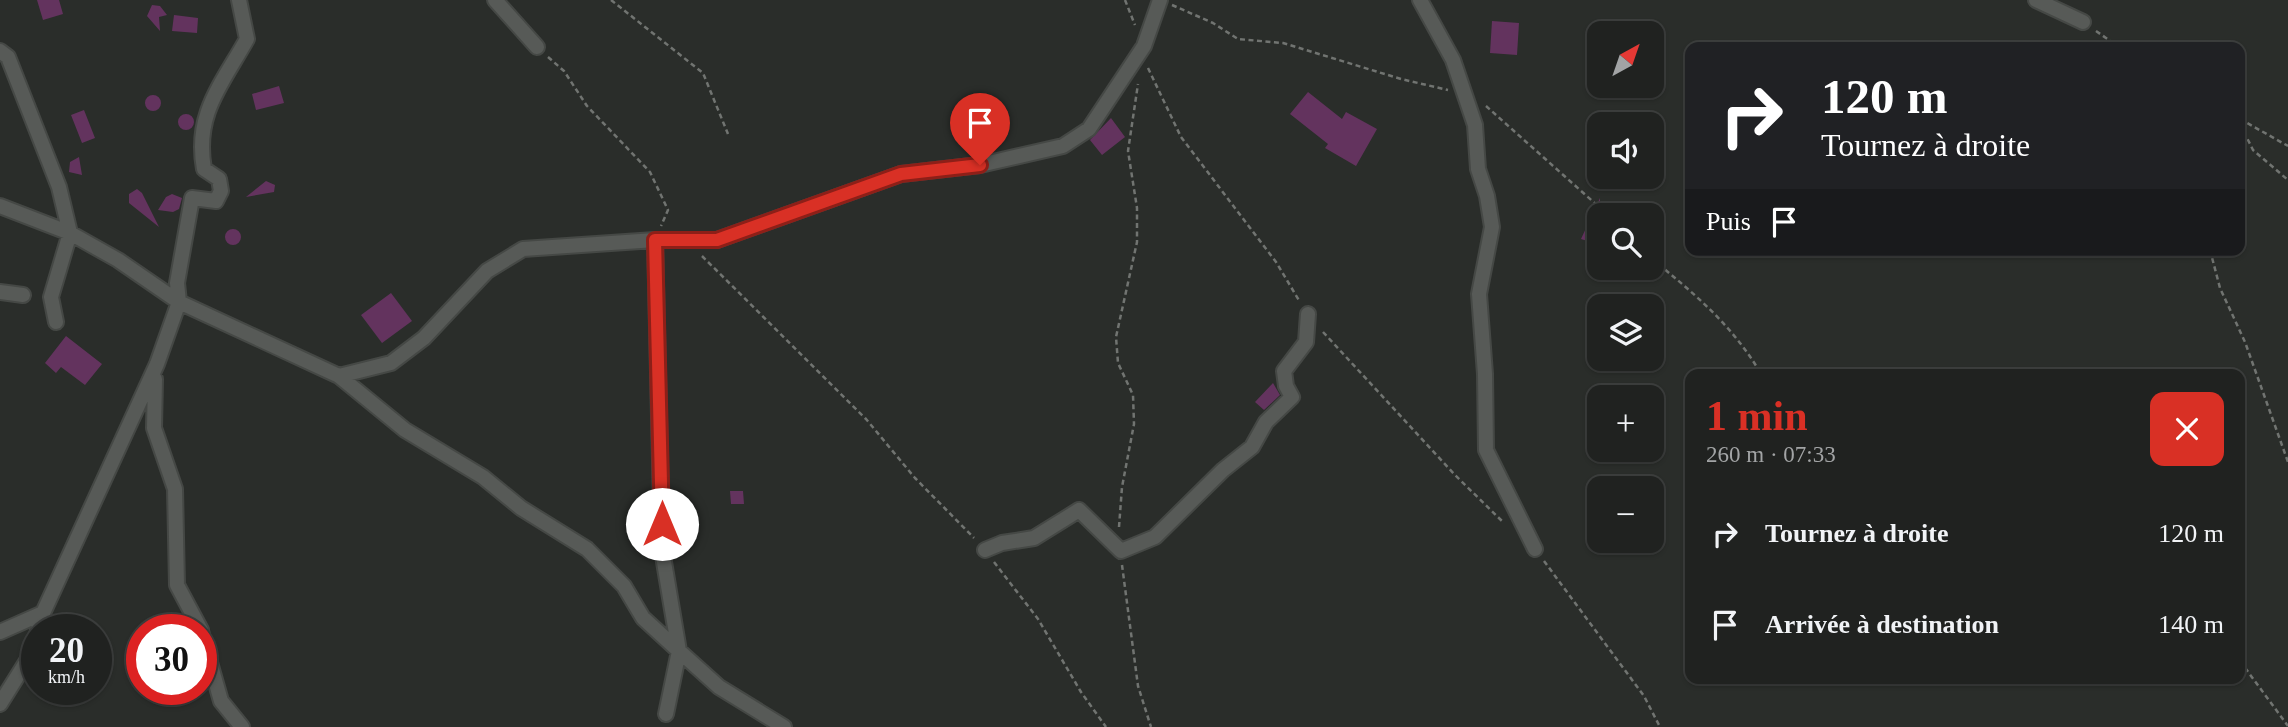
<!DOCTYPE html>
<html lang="fr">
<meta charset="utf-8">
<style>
body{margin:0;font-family:"Times New Roman",serif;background:#282a29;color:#f1f3f6;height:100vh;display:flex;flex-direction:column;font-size:26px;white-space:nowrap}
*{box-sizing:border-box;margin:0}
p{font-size:23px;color:#a2a4a5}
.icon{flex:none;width:38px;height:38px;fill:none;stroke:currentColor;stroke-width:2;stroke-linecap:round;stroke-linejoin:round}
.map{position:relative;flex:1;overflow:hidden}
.panel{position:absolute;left:1685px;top:369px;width:560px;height:315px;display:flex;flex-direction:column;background:#202220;border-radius:14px;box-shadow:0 2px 5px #0004,0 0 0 2px #3d3f3e}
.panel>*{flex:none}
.banner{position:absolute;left:1685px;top:42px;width:560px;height:214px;border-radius:14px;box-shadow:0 2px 5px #0004,0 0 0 2px #3d3f3e;background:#202124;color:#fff;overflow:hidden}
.needle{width:46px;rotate:40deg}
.tools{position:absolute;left:1587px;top:21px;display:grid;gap:14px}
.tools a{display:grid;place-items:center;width:77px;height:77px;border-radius:14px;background:#202220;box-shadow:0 2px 5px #0004,0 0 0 2px #3d3f3e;font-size:35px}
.speed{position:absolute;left:21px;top:614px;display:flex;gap:14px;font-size:35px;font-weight:700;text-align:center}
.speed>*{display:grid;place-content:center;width:91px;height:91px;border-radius:50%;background:#202220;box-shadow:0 2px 5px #0004,0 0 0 2px #3d3f3e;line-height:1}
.speed small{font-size:18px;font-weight:400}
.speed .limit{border:10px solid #d22;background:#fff;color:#111}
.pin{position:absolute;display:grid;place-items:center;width:60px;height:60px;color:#fff;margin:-72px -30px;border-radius:50% 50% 50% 0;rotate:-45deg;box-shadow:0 0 7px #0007}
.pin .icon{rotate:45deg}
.me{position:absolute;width:77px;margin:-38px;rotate:0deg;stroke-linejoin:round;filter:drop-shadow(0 0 5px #0008)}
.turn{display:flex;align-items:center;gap:24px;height:147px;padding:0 21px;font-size:32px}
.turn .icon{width:91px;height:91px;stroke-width:2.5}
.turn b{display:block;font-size:49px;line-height:60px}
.then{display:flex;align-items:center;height:66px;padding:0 21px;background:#0003;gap:14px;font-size:26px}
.round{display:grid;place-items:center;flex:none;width:74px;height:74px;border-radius:14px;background:#282a29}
.summary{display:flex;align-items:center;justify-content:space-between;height:119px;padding:0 21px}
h1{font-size:42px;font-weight:800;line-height:52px;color:#d93025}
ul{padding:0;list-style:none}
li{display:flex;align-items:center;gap:21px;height:91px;padding:0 21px}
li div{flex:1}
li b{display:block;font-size:26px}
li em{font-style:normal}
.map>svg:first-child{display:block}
.building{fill:#63335e}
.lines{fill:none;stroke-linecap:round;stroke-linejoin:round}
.street-casing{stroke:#454845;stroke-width:18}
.path{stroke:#717471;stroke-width:2.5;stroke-dasharray:5 3.5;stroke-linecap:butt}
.street{stroke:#575a57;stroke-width:14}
.route-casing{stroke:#8d1f18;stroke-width:18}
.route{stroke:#d93025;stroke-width:12}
</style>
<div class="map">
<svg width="2288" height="727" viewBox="0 0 2288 727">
<rect width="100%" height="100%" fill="#2a2d2a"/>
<!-- building -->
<path class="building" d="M37 0H59L63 14 43 20Z
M152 5 160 6 167 15 159 17 160 31 147 16Z
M174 15 198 18 197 33 172 31Z
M1492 21 1519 23 1517 55 1490 53Z
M279 86 284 103 256 110 252 94Z
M1308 92 1342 119 1346 112 1377 129 1356 166 1325 148 1328 144 1290 114Z
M145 103a8 8 0 1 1 16 0a8 8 0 1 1-16 0Z
M84 110 95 138 82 143 71 115Z
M178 122a8 8 0 1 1 16 0a8 8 0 1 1-16 0Z
M1111 118 1125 137 1102 155 1090 140Z
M79 157 82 175 69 172 70 162Z
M266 181 275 185 274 192 246 197Z
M137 189 142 193 159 227 129 203V194Z
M172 194 182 198 179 209 173 212 158 210 166 197Z
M1600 198V245L1581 239Z
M225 237a8 8 0 1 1 16 0a8 8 0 1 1-16 0Z
M391 293 412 321 382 343 361 315Z
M66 336 102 364 85 385 61 367 56 373 45 363Z
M1273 383 1280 395 1264 410 1255 402Z
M730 491H743L744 504H731Z"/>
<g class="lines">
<!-- street casing -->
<g class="street-casing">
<path id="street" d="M495 0 537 47
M1420 0 1453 60 1475 125 1478 169 1487 196 1492 227 1479 294 1485 374 1486 450 1535 549
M2036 0 2083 22
M0 51 8 57 59 187 70 233 51 297 56 322
M0 206 70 233 118 260 179 302 339 376 405 430 483 477 521 508 587 549 624 586 643 618 679 651 719 687 784 727
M655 240 662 550 679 651 666 714
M0 292 23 295
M339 376 391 363 424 338 487 271 523 249 655 240H717L901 174 980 165 1063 146 1089 129 1144 46 1160 0
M155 379 154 428 175 489 177 585 201 630
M985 550 1002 543 1034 538 1079 510 1121 551 1155 537 1223 470 1252 447 1266 422 1292 397 1286 386 1284 371 1306 342 1308 314
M38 630 43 613 157 364 179 302 177 283 192 198 216 201 221 191 219 179 204 169C194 114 222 84 247 39L239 0
M201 631 221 701 242 727
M0 632 43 613
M0 704 30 656 37 634"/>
</g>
<!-- path -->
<path class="path" d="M611 0 703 73 728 134
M1125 0 1135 25
M1172 5 1213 23 1238 39 1283 43 1401 79 1448 90
M2096 31 2119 47
M548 57 564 71 587 106 650 172 668 210 661 226
M1148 68 1181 137 1276 262 1300 302
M1486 106 1608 215
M2240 119 2288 146
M2240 124 2253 150 2288 180
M2210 250 2220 288 2245 342 2288 462
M702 256 866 419 915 478 974 538
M1652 259C1694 293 1734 327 1761 374
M1323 332 1455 475 1504 523
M1119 527 1122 487 1134 424 1133 395 1118 363 1116 337 1137 242V208L1128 151 1138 84
M1544 561 1644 696 1660 727
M994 562 1038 619 1081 692 1106 727
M1122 565 1138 686 1151 727
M2240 661 2288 726"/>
<!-- street -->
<use href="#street" class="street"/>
</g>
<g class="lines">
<!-- route casing -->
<g class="route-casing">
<path id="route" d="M662 524 655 240H717L901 174 980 165"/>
</g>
<!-- route -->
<use href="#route" class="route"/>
</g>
</svg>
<div class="tools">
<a><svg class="needle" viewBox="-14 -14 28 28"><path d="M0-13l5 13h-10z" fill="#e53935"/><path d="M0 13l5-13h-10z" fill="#a2a4a5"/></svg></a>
<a><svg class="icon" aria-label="sound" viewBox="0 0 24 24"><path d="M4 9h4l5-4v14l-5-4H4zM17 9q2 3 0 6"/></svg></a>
<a><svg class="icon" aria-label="search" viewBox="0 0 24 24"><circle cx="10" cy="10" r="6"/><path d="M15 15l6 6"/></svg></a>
<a><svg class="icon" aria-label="layers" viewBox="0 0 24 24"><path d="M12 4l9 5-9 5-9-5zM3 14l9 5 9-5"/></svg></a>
<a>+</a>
<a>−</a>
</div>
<div class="speed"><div>20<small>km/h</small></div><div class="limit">30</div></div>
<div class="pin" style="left:980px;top:165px;background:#d93025"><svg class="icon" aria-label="arrive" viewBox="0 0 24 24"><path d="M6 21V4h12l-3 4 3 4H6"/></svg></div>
<svg class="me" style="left:662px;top:524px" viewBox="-20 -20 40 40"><circle r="19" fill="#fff"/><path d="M0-13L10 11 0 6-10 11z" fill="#d93025"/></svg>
<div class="banner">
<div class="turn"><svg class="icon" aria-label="right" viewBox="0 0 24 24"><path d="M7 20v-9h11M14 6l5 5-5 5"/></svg><div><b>120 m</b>Tournez à droite</div></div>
<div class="then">Puis<svg class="icon" aria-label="arrive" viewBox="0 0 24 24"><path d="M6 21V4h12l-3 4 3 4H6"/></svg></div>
</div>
<section class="panel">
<div class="summary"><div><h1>1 min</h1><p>260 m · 07:33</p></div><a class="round" style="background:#d93025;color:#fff"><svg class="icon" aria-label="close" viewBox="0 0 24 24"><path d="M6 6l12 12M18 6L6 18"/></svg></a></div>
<ul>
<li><svg class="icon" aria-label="right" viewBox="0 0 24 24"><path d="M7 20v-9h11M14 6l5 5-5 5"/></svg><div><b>Tournez à droite</b></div><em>120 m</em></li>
<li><svg class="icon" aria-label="arrive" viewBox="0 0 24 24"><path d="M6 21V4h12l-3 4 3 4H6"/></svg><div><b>Arrivée à destination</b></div><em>140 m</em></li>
</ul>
</section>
</div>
